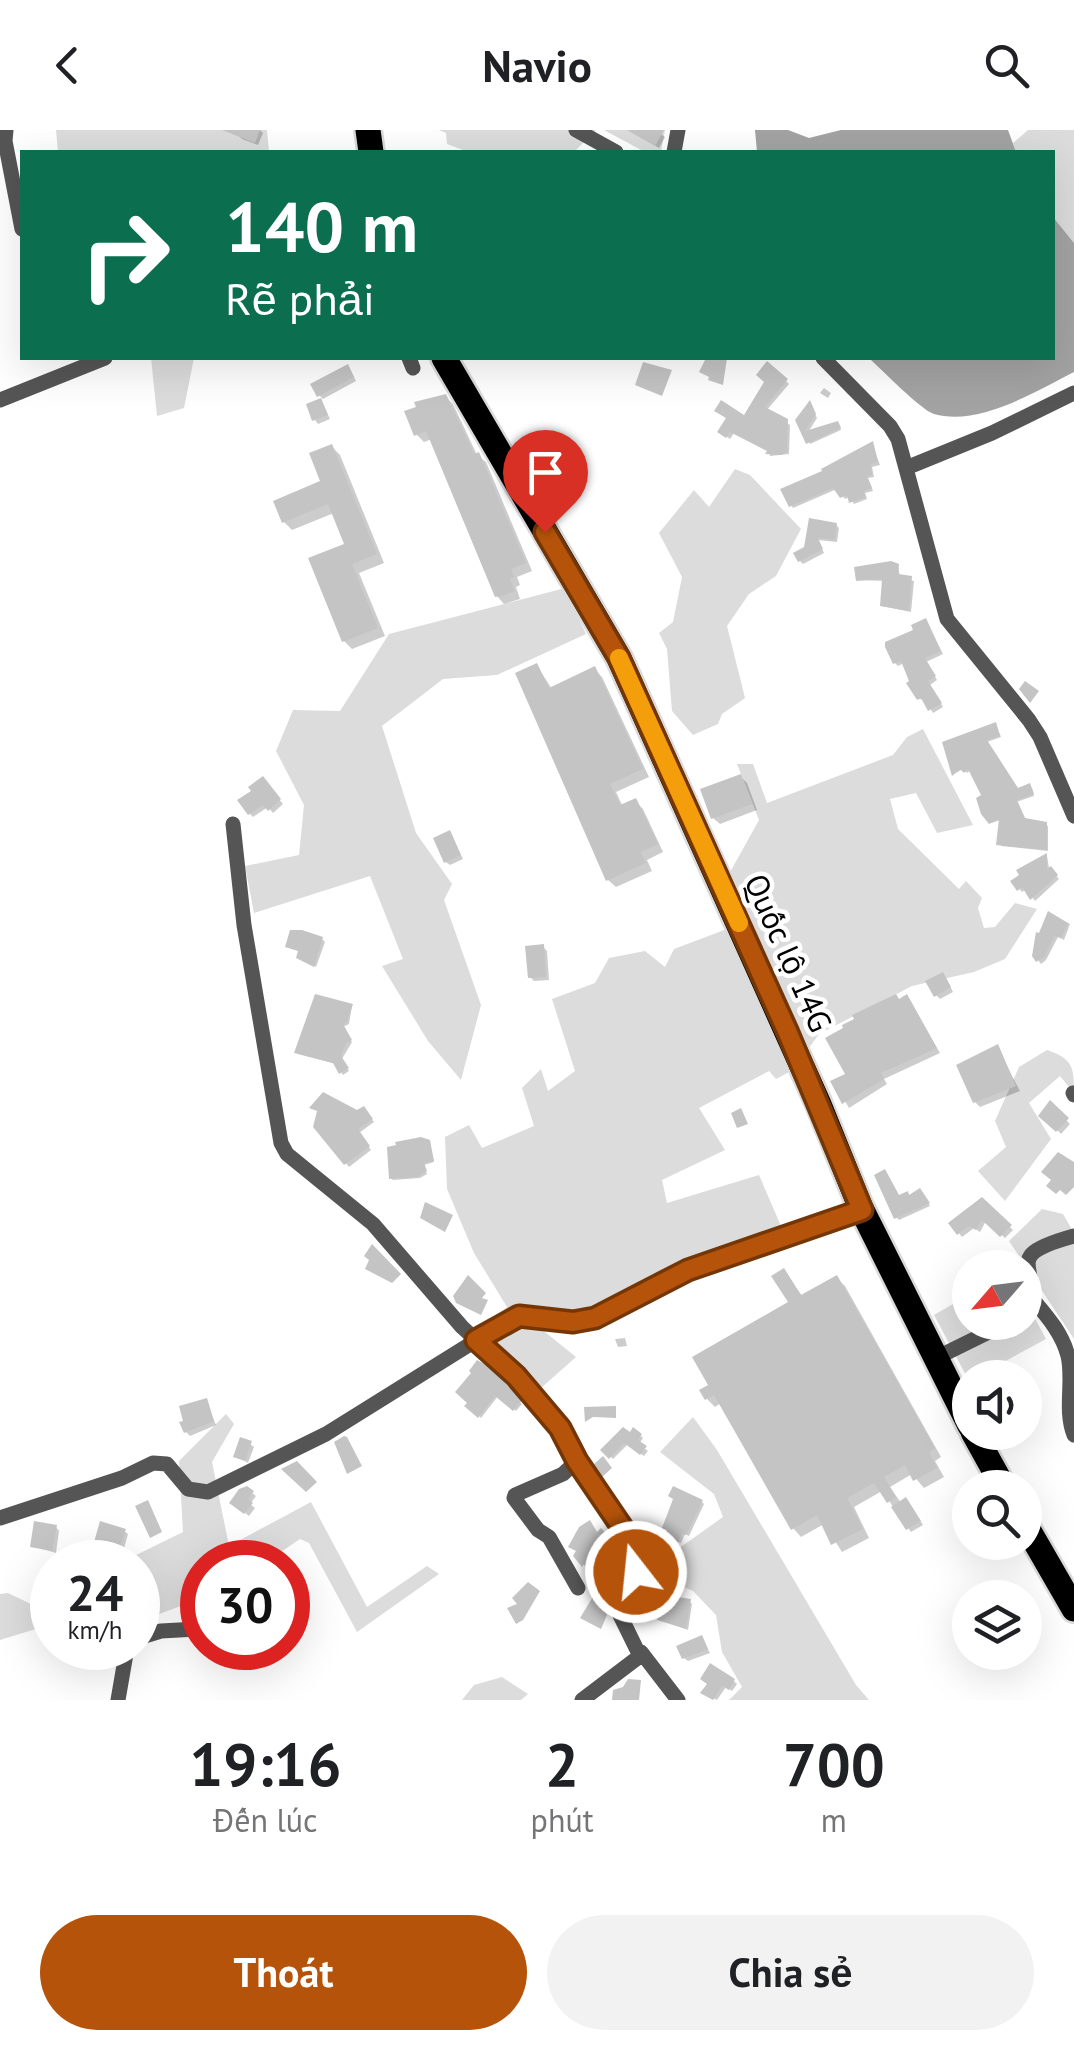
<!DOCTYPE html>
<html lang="vi">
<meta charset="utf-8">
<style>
body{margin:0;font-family:"PT Sans",sans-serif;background:#f2f2f2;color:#202124;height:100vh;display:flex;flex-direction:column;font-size:38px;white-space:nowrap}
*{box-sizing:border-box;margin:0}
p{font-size:32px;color:#757577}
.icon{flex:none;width:55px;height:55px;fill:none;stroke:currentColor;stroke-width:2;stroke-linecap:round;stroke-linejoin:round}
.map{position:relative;height:1570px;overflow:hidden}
.details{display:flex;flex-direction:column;background:#fff;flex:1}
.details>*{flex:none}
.top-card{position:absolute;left:20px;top:20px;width:1035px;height:210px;border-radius:0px;box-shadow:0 10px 40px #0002;background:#0b6e4f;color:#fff;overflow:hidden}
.needle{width:65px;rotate:242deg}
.fabs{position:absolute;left:952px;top:1120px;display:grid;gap:20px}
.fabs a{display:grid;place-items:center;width:90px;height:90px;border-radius:50%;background:#fff;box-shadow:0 10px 40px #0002;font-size:50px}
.speed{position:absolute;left:30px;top:1410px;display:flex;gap:20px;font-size:50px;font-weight:700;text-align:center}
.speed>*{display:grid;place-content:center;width:130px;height:130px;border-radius:50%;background:#fff;box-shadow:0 10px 40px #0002;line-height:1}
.speed small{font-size:25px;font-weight:400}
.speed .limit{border:15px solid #d22;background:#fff;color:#111}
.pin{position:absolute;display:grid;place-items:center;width:85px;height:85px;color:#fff;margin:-102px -42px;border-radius:50% 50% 50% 0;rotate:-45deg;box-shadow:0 0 10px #0007}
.pin .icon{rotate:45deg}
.me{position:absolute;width:110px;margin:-55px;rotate:344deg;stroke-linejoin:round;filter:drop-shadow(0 0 8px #0008)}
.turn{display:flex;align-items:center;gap:35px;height:210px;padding:0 40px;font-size:45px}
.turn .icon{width:130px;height:130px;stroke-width:2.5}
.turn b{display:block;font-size:70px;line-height:85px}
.eta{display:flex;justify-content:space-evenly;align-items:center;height:170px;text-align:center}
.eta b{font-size:60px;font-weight:700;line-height:70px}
.primary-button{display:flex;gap:20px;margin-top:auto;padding:20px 40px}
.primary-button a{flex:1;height:115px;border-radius:60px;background:#b45309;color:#fff;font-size:40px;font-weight:700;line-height:115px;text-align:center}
.primary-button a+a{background:#f2f2f2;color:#202124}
header{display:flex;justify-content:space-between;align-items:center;height:130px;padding:0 40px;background:#fff;font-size:45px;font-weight:700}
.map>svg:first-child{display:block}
.green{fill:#dcdcdc}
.water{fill:#a3a3a3}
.shadow{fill:#0003}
.building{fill:#c4c4c4}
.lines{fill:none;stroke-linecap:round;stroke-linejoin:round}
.primary-casing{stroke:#dbdbdb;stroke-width:30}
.street{stroke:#555;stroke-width:15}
.primary{stroke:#000;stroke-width:25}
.route-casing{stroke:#753606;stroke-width:25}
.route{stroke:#b45309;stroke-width:18}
.slow{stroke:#f59e0b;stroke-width:18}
.labels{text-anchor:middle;stroke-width:9;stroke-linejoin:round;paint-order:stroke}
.street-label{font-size:32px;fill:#000;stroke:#fff}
</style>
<header><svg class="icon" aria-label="back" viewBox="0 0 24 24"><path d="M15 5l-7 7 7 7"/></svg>Navio<svg class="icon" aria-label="search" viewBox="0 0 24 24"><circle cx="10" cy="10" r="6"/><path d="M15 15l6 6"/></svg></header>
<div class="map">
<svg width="1074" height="1570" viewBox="0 0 1074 1570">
<rect width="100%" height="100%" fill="#fff"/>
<!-- green -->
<path class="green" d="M56 0H267L269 22H58Z
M439 0H596L574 22H468L447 14 446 3Z
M604 0H665L661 22H645Z
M1028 0H1074V113L1053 87 1052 22H1016L1013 13Z
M151 228H194L184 278 157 286Z
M735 339 750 345 801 399 776 446 749 464 727 496 745 568 722 584 718 594 693 605 672 581 667 519 659 503 673 492 682 447 659 403 694 360 709 377Z
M565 458 586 504 497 545 443 549 382 596 416 703 452 754 444 770 481 875 461 950 428 911 382 836 403 829 370 746 254 783 245 736 299 725 304 675 276 621 293 580 340 581 389 504Z
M923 599 973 695 937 703 916 663 890 669 898 699 959 759 966 751 982 768 978 778 984 798 995 797 1015 773 1037 779 1005 829 974 842 912 856 819 904 793 940 776 949 769 941 699 978 725 1020 662 1050 667 1073 759 1045 784 1103 678 1140 540 1198 576 1227 541 1258 478 1200 507 1177 474 1123 447 1059 445 1007 469 995 482 1018 534 996 522 958 541 939 548 961 575 941 552 869 595 853 609 828 645 821 665 837 674 819 727 799 729 744 759 690 737 634H753L767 673 893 625 907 607Z
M1047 920C1073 929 1074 937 1074 963L1060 946 1029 973 1051 1009 1005 1071 978 1041 1006 1017 995 991 1019 937Z
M1042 1079 1063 1084 1074 1103V1209L1009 1111Z
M970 1164V1192H1025V1170L1046 1209 969 1251 934 1185Z
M226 1284 234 1294 212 1332 229 1416 311 1372 367 1477 427 1436 439 1444 357 1502 309 1413 300 1409 266 1432H202V1468L138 1492V1432H129L128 1429 183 1402 179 1331Z
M693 1287 717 1320 856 1555 869 1570H729L742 1557 722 1522 716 1485 693 1461 647 1441 723 1387 714 1364 660 1322Z
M8 1463 52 1484V1494L0 1510V1464Z
M502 1547 528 1564 521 1570H462L474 1555Z"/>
<!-- water -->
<path class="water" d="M755 0H788L809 8 841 0H1008L1016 22H757Z
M1053 87 1074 113V242C1036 261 979 297 934 284 921 280 881 239 869 228H1052Z"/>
<!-- shadow -->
<path class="shadow" d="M240 0H260L263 3 258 15 242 9 238 5Z
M646 0H655L665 7 659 18 646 10Z
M768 234 789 254 766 281 790 295 789 324 770 326 769 321 734 303 730 309 723 304 744 288 767 251Z
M351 241 356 251 323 269 319 265Z
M824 258 831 263 828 268 820 263Z
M445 266 453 274 477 325 486 332 532 441 517 447 520 455 516 457 520 469 504 474 497 466 432 309 424 312 416 304Z
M321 270 330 289 318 294 315 290Z
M811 275 817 288 807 304 840 296 841 300 810 314 798 290Z
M872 314 880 335 872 337 874 347 868 348 873 361 865 363 867 369 854 374 850 367 845 369 837 359 793 378 791 375 826 342Z
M332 317 340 325 384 433 359 443 385 506 352 519 344 511 347 415 334 383 292 400 284 392 323 353Z
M811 391 836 395 839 398 837 412 818 410 824 423 803 434 800 431 807 418Z
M898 436 900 447 914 451 911 482 882 476 884 451 859 450Z
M926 491 943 524 926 532 937 550 930 555 943 577 933 583 925 570 919 569 904 533 898 536 895 533Z
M537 536 552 559 594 539 602 547 649 647 616 662 623 677 635 671 643 679 663 722 647 730 652 741 616 757 608 750Z
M997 597 1001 607 987 612 1018 661 1032 658 1034 666 1016 672 1025 690 1048 696V721L1001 716V690L991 693 984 667 971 640 967 643 963 639 954 644Z
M741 647 747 653 757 680 720 694 713 688Z
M262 649 283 674 273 683 268 677 253 687 250 684 254 661Z
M450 703 463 729 450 735 446 732Z
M1047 726 1049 738 1059 749 1035 771 1026 759 1022 762 1013 752Z
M1049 784 1070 794 1064 810 1058 807 1046 830 1041 834 1034 825Z
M322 809 325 812 316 837 302 830 301 822 288 816Z
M543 817 547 821 549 850 534 851 530 847Z
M946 848 953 862 940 869 936 865Z
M907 867 940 923 884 949 887 954 849 978 834 952 848 945 900 871Z
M352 876 349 894 343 897 352 912 342 929 349 941 343 945 336 934 299 924Z
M997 917 1020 961 980 977 975 972Z
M1050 974 1070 994 1061 1004 1042 985Z
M319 982H366L374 992 359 1003 371 1020 349 1037 316 997Z
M429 1012 434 1032 424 1035 427 1044 420 1048 393 1050 391 1048Z
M922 1063 930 1076 899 1090 896 1087 900 1067Z
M982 1071 1013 1100 1005 1108 986 1091 980 1102 974 1098 962 1107 951 1093Z
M783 1141 803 1167 836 1148 845 1156 941 1327 935 1331 944 1347 924 1358 912 1344 890 1357 901 1373H909L923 1395 911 1402 882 1361 854 1377 869 1408 842 1422 824 1394 801 1407 793 1398 721 1273 715 1277 707 1269 791 1173Z
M625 1208 627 1216 618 1217 615 1209Z
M506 1256 522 1274 516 1281 498 1266 481 1288 458 1262Z
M207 1275 216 1295 190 1306 186 1302Z
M641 1306 643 1308 639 1314 648 1321 644 1326 628 1314 613 1329 604 1320Z
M250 1314 254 1317 248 1333 236 1326Z
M246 1358 256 1366 250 1374 255 1378 249 1386 236 1376Z
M702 1372 704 1374 689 1406 685 1404 681 1413 669 1409Z
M56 1397 59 1401 56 1423 33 1416Z
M124 1401 128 1404 123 1422 97 1411Z
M601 1402 615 1414 610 1423 603 1419 595 1430 591 1427 585 1436 576 1426Z
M690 1472 692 1474 688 1500 660 1489Z
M702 1508 710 1523 688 1531 684 1528Z
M734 1551 737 1554 732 1561 726 1557 717 1570 704 1563Z"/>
<!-- building -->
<path class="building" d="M222 0H260L255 13Z
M627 0H664L655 16Z
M706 228H727L723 255 708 250 709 247 699 242Z
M767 231 788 249 765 277 788 289 787 322 781 325 765 324 767 321 730 302 726 308 717 302 726 288 714 281 721 270 744 285 764 252 756 245Z
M643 232 672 240 662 266 635 255Z
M348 234 354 247 317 267 310 254Z
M446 264 474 324 479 322 526 433 511 439 514 447 510 449 515 461 502 466 495 467 426 301 414 306 404 281 416 277 414 272Z
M321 268 328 285 312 291 306 274Z
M810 270 816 284 805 301 838 291 841 298 806 314 795 290Z
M873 311 878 332 871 334 872 345 867 346 872 358 864 361 866 367 849 373 847 365 840 368 833 358 789 377 780 359 822 341 821 339Z
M332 314 377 424 352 434 378 498 342 512 308 428 344 414 328 374 282 393 273 371 320 351 309 323Z
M809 388 837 393 835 410 818 408 823 419 798 432 793 423 804 417Z
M891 431 899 434 898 444 912 446 909 481 880 476 882 449 856 451 854 437Z
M926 488 941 521 925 528 936 546 928 551 942 573 928 581 921 568 917 570 906 553 909 551 901 531 893 534 885 517V512L913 500 911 495Z
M537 533 549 558 595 536 643 639 610 654 620 675 636 668 658 714 641 722 646 733 606 751 515 543Z
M1025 551 1039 561 1030 573 1019 559Z
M996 592 1000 606 987 610 1018 658 1030 653 1034 664 1017 670 1025 688 1047 692V720L996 715 999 689 989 694 981 684 976 668 981 665 968 639 964 643 960 639 952 646 942 612Z
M741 644 752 674 711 689 700 659Z
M263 646 281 669 268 681 263 675 248 685 237 670 251 661 248 657Z
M450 700 461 725 444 733 433 708Z
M1047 723V739L1051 736 1058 745 1030 770 1022 757 1017 761 1010 751 1019 745 1016 740Z
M1048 781 1068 793 1061 808 1055 806 1044 827 1036 832 1032 826 1036 802 1039 803Z
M290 800H302L323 807 314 837 296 828 298 821 285 817Z
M544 814 546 847 528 848 525 816Z
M943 842 951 857 934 867 925 851Z
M315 864 353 874 347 892 343 894 352 910 346 913 341 926 349 938 339 944 333 933 294 923Z
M896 864 899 869 907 864 937 918 881 943 884 949 842 974 830 951 845 944 825 908 843 898 842 895 854 889 852 885Z
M998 914 1016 956 973 973 956 935Z
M323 962 357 980 364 976 373 989 358 999 370 1016 344 1035 313 997 317 981 309 978Z
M1050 970 1069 988 1056 1002 1038 986Z
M741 978 748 994 737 998 731 983Z
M421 1007 430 1010 434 1031 424 1033 427 1041 417 1047 389 1049 387 1017 396 1015 395 1012Z
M1058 1022 1074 1032V1057L1066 1065 1060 1060 1056 1064 1046 1056 1051 1050 1041 1042Z
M885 1039 899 1065 908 1061 909 1065 920 1058 930 1073 894 1089 874 1045Z
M982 1067 1012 1095 1000 1107 982 1090 976 1100 969 1096 957 1105 948 1093Z
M425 1072 453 1085 445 1102 420 1088Z
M372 1114 401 1144 392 1153 365 1139 369 1130 364 1126Z
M784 1138 801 1165 837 1145 935 1318 929 1322 937 1338 913 1351 905 1335 884 1347 896 1367 887 1373 874 1353 847 1368 863 1399 831 1415 817 1385 791 1400 714 1265 705 1270 699 1260 708 1255 692 1227 788 1172 771 1146Z
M468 1145 486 1163 482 1168 488 1170 481 1185 456 1173 453 1166Z
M477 1230 490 1237 522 1270 513 1281 495 1266 478 1288 464 1276 467 1273 455 1262 471 1243 469 1241Z
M207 1268 214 1291 184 1303 179 1292 183 1291 179 1276Z
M616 1276V1288L593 1287 585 1292 584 1277Z
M623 1297 630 1302 633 1297 642 1304 638 1310 647 1316 640 1325 624 1313 609 1329 600 1320Z
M344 1306 347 1307 362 1336 347 1344 334 1312Z
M240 1307 252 1311 245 1331 233 1327Z
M603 1326 612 1338 602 1347 593 1335Z
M297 1331 317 1352 306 1362 281 1339Z
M247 1356 254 1361 248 1369 253 1373 244 1384 229 1373 239 1359Z
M673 1356 703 1370 686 1405 682 1403 678 1412 664 1407 667 1400 662 1398 673 1369 668 1366Z
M906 1367 921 1391 906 1400 891 1377Z
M148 1370 162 1402 150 1408 135 1376Z
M590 1390 597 1402 601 1398 614 1412 607 1423 600 1419 592 1430 588 1427 582 1437 573 1426 576 1421 568 1417 579 1397Z
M34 1391 57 1395 52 1421 30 1417Z
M100 1391 126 1399 119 1419 94 1412Z
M528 1452 540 1461 523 1490 516 1494 507 1478 517 1474 512 1468Z
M594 1465 602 1470 607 1485 601 1499 580 1488Z
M672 1466 691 1469 686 1499 657 1490 661 1472 671 1474Z
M702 1505 708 1519 682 1529 676 1516Z
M710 1533 735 1549 729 1560 722 1556 713 1570 700 1563 707 1554 700 1549Z
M628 1549 641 1550 639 1570H612L613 1560 623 1557Z"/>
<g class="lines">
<!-- primary casing -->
<g class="primary-casing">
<path id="primary" d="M368 0 371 22
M444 228 619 528 818 972 860 1076 970 1296
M973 1302 1004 1358
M1025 1394 1074 1479"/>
</g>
<!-- street -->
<path class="street" d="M6 0 5 11 22 99
M576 0 616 22
M674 22 678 0
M409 228 413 238
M823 228 890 296 898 309 947 489 1029 590 1040 607 1074 686
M0 270 105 228
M906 338 992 303 1074 263
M233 694 244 795 281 1013 287 1024 373 1094 462 1197 516 1246 560 1298 577 1331 636 1417C643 1442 624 1450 613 1471L640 1526 582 1570
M1073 963 1074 965
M1030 1166C1045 1184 1062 1202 1068 1226 1074 1251 1064 1280 1074 1305
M1025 1182C1047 1135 995 1128 1074 1106
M936 1228 1009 1192
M577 1331 563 1344 515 1365 514 1368 538 1400 549 1407 578 1458
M0 1388 122 1348 153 1333 167 1334 188 1359 208 1362 326 1304 512 1188 534 1187 573 1192 595 1189 688 1140 862 1079
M138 1508 161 1501 197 1499
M641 1522 678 1570
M118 1570 127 1518"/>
<!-- primary -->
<use href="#primary" class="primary"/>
</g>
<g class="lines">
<!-- route casing -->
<g class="route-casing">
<path id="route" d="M545 402 619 528 788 903 862 1080 688 1140 595 1188 573 1192 519 1186 476 1210 516 1246 560 1298 577 1331 636 1418 640 1432 636 1442"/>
</g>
<!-- route -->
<use href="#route" class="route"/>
<!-- slow -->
<path class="slow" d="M619 528 739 793"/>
</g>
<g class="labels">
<!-- street labels -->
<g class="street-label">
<text transform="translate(788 823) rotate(66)" y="11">Quốc lộ 14G</text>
</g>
</g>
</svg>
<div class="fabs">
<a><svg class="needle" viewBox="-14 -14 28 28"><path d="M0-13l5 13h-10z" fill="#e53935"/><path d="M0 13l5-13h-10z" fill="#757577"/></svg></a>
<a><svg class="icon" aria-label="sound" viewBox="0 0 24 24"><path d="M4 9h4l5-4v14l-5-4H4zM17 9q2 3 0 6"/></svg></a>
<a><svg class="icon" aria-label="search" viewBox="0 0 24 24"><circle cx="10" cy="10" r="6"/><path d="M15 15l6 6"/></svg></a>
<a><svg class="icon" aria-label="layers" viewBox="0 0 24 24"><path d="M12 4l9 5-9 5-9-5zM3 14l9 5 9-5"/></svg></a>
</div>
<div class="speed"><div>24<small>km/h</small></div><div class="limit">30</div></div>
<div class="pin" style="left:545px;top:402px;background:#d93025"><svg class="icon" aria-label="arrive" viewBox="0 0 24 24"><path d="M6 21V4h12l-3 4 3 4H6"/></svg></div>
<svg class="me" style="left:636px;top:1442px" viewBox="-20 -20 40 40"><circle r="17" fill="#b45309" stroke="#fff" stroke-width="3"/><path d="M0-11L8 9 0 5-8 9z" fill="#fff"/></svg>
<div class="top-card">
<div class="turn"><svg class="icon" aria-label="right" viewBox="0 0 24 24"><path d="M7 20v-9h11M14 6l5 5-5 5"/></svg><div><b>140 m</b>Rẽ phải</div></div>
</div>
</div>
<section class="details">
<div class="eta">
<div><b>19:16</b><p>Đến lúc</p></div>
<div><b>2</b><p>phút</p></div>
<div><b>700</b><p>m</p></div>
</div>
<div class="primary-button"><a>Thoát</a><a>Chia sẻ</a></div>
</section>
